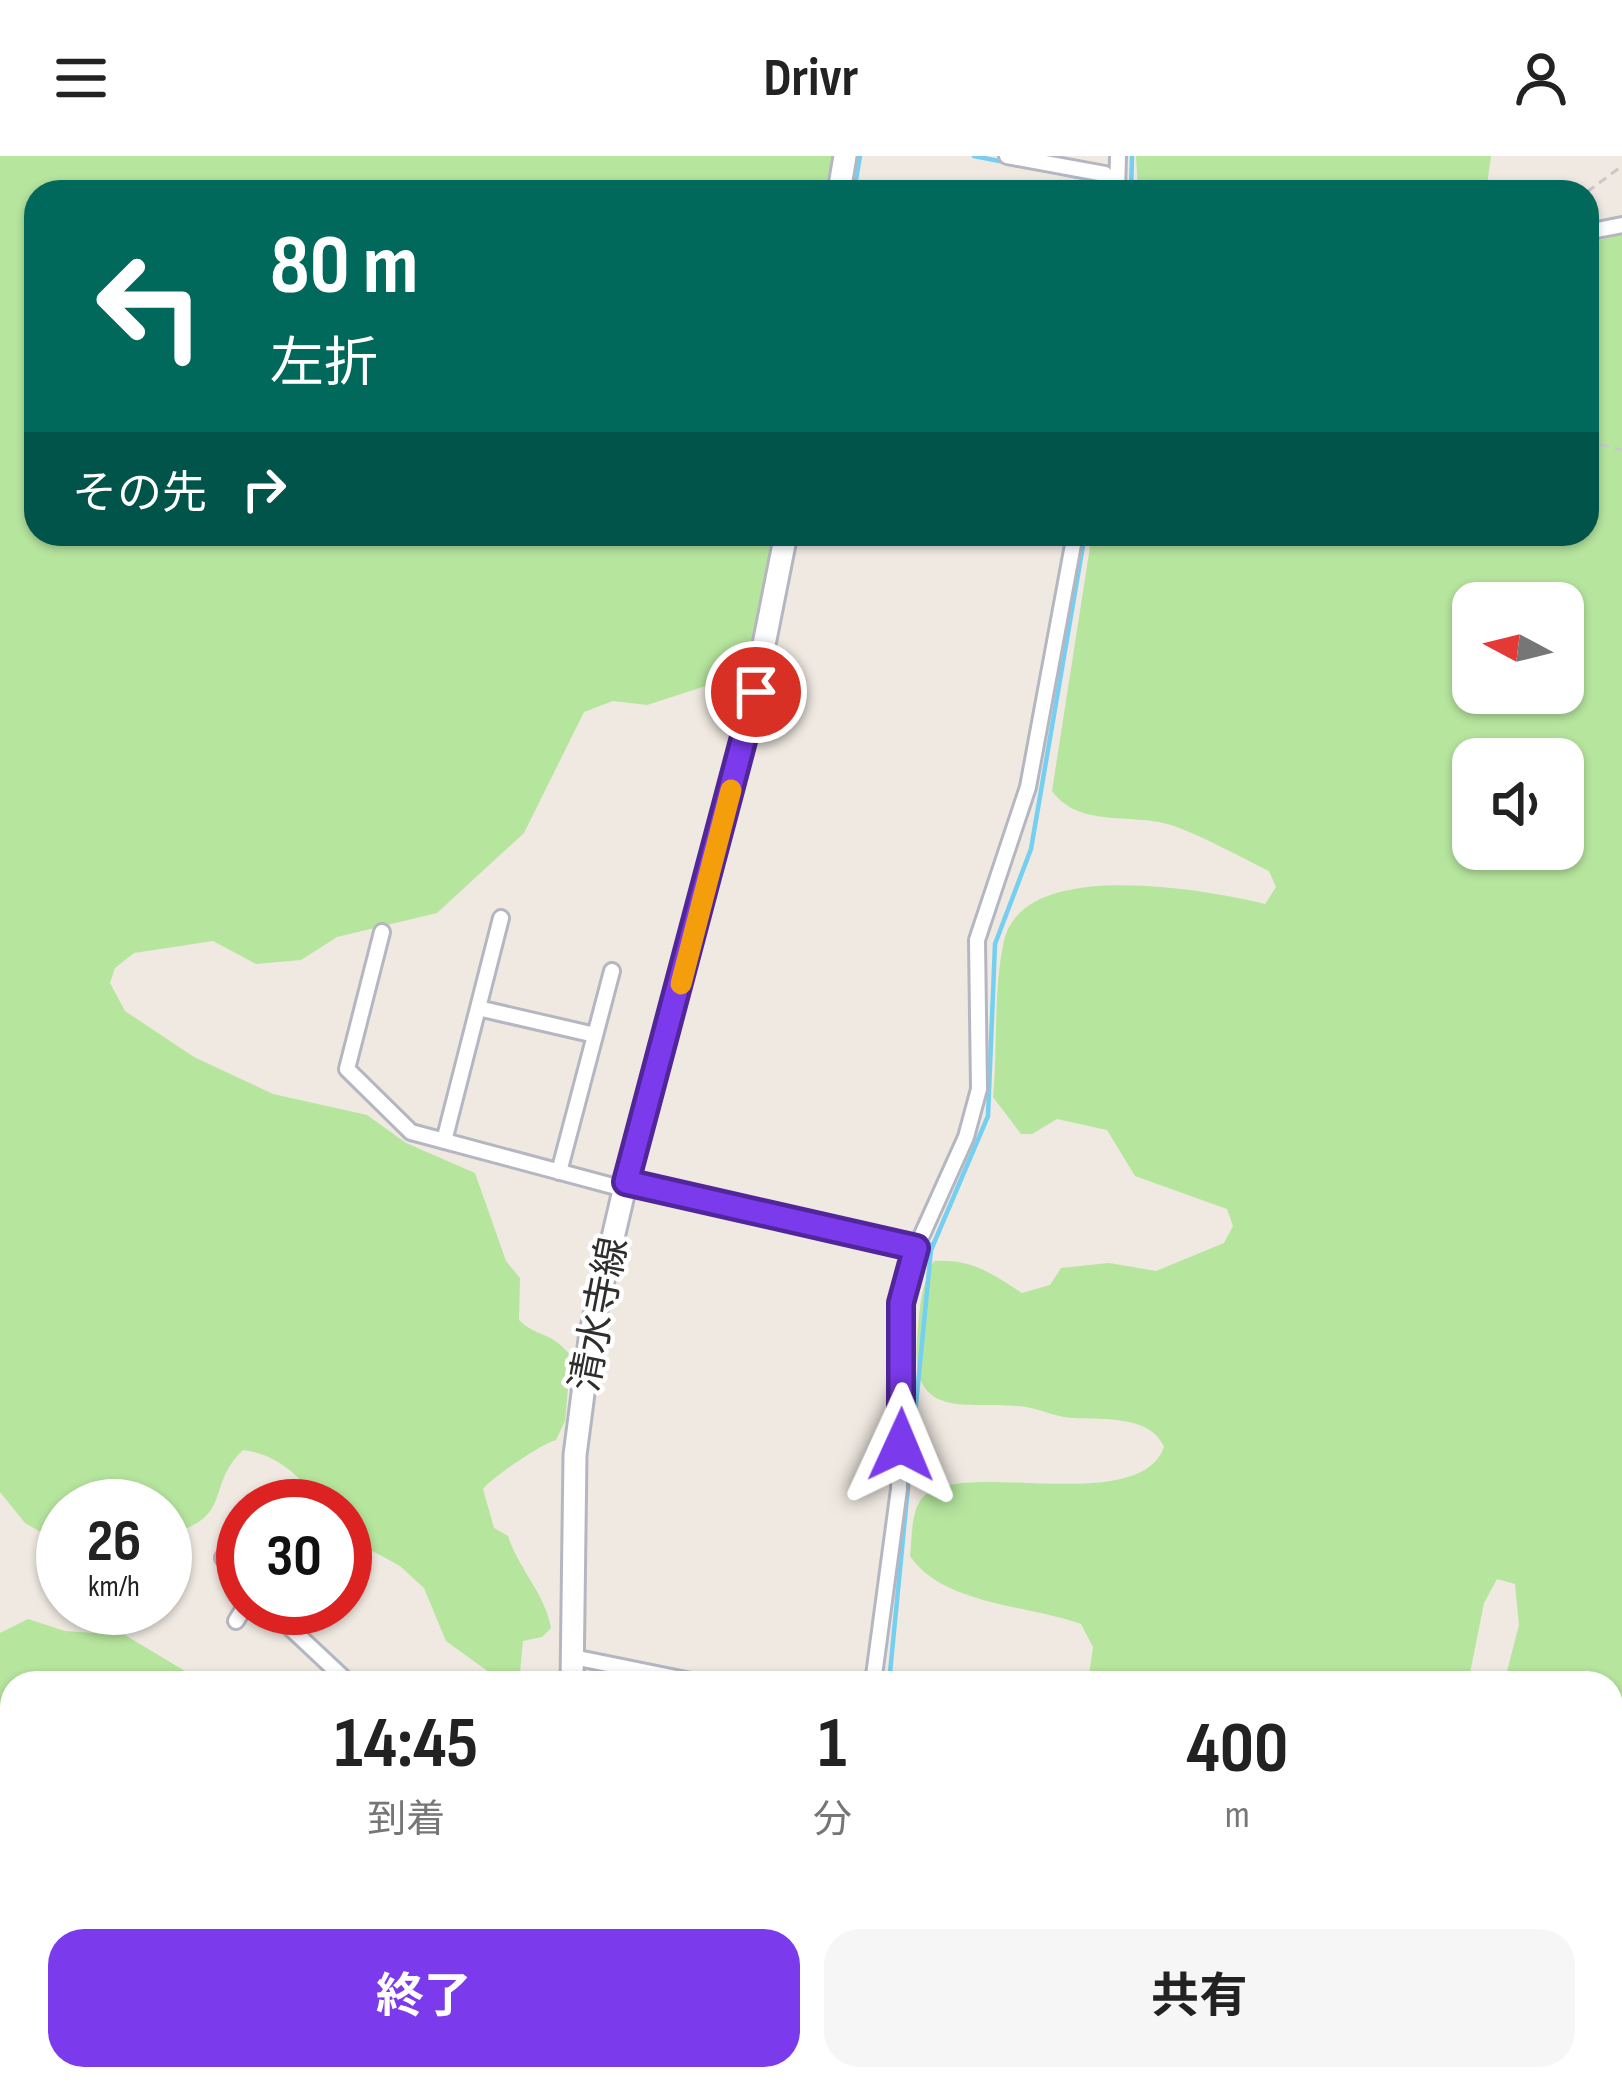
<!DOCTYPE html>
<html lang="ja">
<meta charset="utf-8">
<style>
body{margin:0;font-family:"Sofia Sans Condensed","Noto Sans JP",sans-serif;background:#f6f6f6;color:#222;height:100vh;display:flex;flex-direction:column;font-size:45px;white-space:nowrap}
*{box-sizing:border-box;margin:0}
p{font-size:39px;color:#767676}
.icon{flex:none;width:66px;height:66px;fill:none;stroke:currentColor;stroke-width:2;stroke-linecap:round;stroke-linejoin:round}
.map{position:relative;flex:1;overflow:hidden}
.side{position:absolute;left:0px;top:1515px;width:1623px;height:420px;display:flex;flex-direction:column;background:#fff;border-radius:36px 36px 0 0;box-shadow:0 3px 9px #0004}
.side>*{flex:none}
.banner{position:absolute;left:24px;top:24px;width:1575px;height:366px;border-radius:36px;box-shadow:0 3px 9px #0004;background:#00695c;color:#fff;overflow:hidden}
.needle{width:78px;rotate:277deg}
.tools{position:absolute;left:1452px;top:426px;display:grid;gap:24px}
.tools a{display:grid;place-items:center;width:132px;height:132px;border-radius:24px;background:#fff;box-shadow:0 3px 9px #0004;font-size:60px}
.speed{position:absolute;left:36px;top:1323px;display:flex;gap:24px;font-size:60px;font-weight:700;text-align:center}
.speed>*{display:grid;place-content:center;width:156px;height:156px;border-radius:50%;background:#fff;box-shadow:0 3px 9px #0004;line-height:1}
.speed small{font-size:30px;font-weight:400}
.speed .limit{border:18px solid #d22;background:#fff;color:#111}
.pin{position:absolute;display:grid;place-items:center;width:102px;height:102px;color:#fff;margin:-51px;border:6px solid #fff;border-radius:50%;box-shadow:0 3px 12px #0007}
.me{position:absolute;width:132px;margin:-66px;rotate:1deg;stroke-linejoin:round;filter:drop-shadow(0 0 9px #0008)}
.turn{display:flex;align-items:center;gap:42px;height:252px;padding:0 48px;font-size:54px}
.turn .icon{width:156px;height:156px;stroke-width:2.5}
.turn b{display:block;font-size:84px;line-height:102px}
.then{display:flex;align-items:center;height:114px;padding:0 48px;background:#0003;gap:24px;font-size:45px}
.eta{display:flex;justify-content:space-evenly;align-items:center;height:204px;text-align:center}
.eta b{font-size:72px;font-weight:700;line-height:84px}
.action{display:flex;gap:24px;margin-top:auto;padding:24px 48px}
.action a{flex:1;height:138px;border-radius:36px;background:#7c3aed;color:#fff;font-size:48px;font-weight:700;line-height:138px;text-align:center}
.action a+a{background:#f6f6f6;color:#222}
header{display:flex;justify-content:space-between;align-items:center;height:156px;padding:0 48px;background:#fff;font-size:54px;font-weight:700}
.map>svg:first-child{display:block}
.green{fill:#b6e59e;fill-rule:evenodd}
.lines{fill:none;stroke-linecap:round;stroke-linejoin:round}
.stream{stroke:#75cff0;stroke-width:4.5}
.river{stroke:#75cff0;stroke-width:30}
.street-casing{stroke:#b4b7c1;stroke-width:20}
.secondary-casing{stroke:#b4b7c1;stroke-width:27}
.path{stroke:#c9c9c9;stroke-width:3;stroke-dasharray:9 6;stroke-linecap:butt}
.street{stroke:#fff;stroke-width:14}
.secondary{stroke:#fff;stroke-width:21}
.route-casing{stroke:#51269a;stroke-width:30}
.route{stroke:#7c3aed;stroke-width:21}
.slow{stroke:#f59e0b;stroke-width:21}
.labels{text-anchor:middle;stroke-width:9;stroke-linejoin:round;paint-order:stroke}
.street-label{font-size:39px;fill:#2e2e2e;stroke:#fff}
</style>
<header><svg class="icon" aria-label="menu" viewBox="0 0 24 24"><path d="M4 6h16M4 12h16M4 18h16"/></svg>Drivr<svg class="icon" aria-label="person" viewBox="0 0 24 24"><circle cx="12" cy="8" r="4"/><path d="M4 21q1-7 8-7t8 7"/></svg></header>
<div class="map">
<svg width="1622" height="1935" viewBox="0 0 1622 1935">
<rect width="100%" height="100%" fill="#efe9e1"/>
<!-- green -->
<path class="green" d="M0 0H834L827 36H36V378H776L747 528 718 526 647 549 613 545 584 556 524 677 437 757 337 781 301 804 256 808 213 785 134 797 115 812 110 827 125 855 194 901 273 938 367 959 406 987 475 1017 506 1105 520 1122 519 1164C537 1182 550 1174 571 1200L565 1265 556 1284C543 1287 491 1322 483 1333L494 1372 508 1380C519 1414 545 1437 551 1472L542 1481 523 1485 519 1527H504L446 1485 424 1432 400 1410 345 1380V1350H325C300 1323 281 1299 243 1294 204 1331 236 1362 165 1379V1350H63V1389L25 1367 0 1336Z
M1136 0H1491L1486 36H1138Z
M1622 78V1935H1304L1301 1923H1611V1527H1504L1519 1469 1515 1428 1497 1423 1484 1447 1468 1527H1088L1093 1491 1081 1468C1029 1449 943 1449 910 1400 912 1384 911 1359 920 1345 949 1297 1138 1364 1164 1291 1150 1258 1100 1264 1072 1262 1054 1261 1037 1251 1018 1250 963 1246 911 1263 917 1186 919 1157 920 1131 934 1105 972 1103 991 1117 1022 1137L1050 1129 1061 1112 1109 1107 1156 1115 1224 1087 1233 1070 1227 1053 1135 1020 1107 974 1057 963 1032 978H1021L993 941C998 891 993 834 1004 785 1023 700 1206 734 1265 748L1276 731 1269 715C1238 700 1207 682 1174 670 1134 656 1079 673 1052 635L1092 378H1587V88ZM1563 447V537H1473V447ZM1563 603V693H1473V603Z
M28 1463 65 1475 125 1479 205 1527H12V1846L0 1841V1477Z"/>
<g class="lines">
<!-- stream -->
<path class="stream" d="M974 0 1104 26
M854 36 860 0
M1131 36 1132 0
M761 555 797 378
M853 1071 933 1089
M889 1527 931 1094 988 960 995 788 1031 693 1085 378"/>
<!-- river -->
<path class="river" d="M503 1935 512 1923"/>
<!-- street casing -->
<g class="street-casing">
<path id="street" d="M1007 0 1105 18 1118 36
M1117 36 1118 0
M1587 76 1622 69
M382 776 347 913 411 976 624 1033
M478 852 595 879
M444 985 501 762
M559 1016 612 815
M626 1026 916 1092
M223 1402 243 1399
M269 1452 349 1527
M236 1465 244 1452
M573 1501 701 1527
M873 1527 899 1333 901 1147 916 1092 966 981 979 933 977 784 1028 631 1075 378
M599 1923 636 1935
M806 1935 819 1923"/>
</g>
<!-- secondary casing -->
<g class="secondary-casing">
<path id="secondary" d="M839 36 845 0
M572 1527 575 1299 591 1176 626 1026 747 574 786 378
M422 1935 430 1923"/>
</g>
<!-- path -->
<path class="path" d="M1587 36 1622 10
M1587 262 1599 288 1622 294"/>
<!-- street -->
<use href="#street" class="street"/>
<!-- secondary -->
<use href="#secondary" class="secondary"/>
</g>
<g class="lines">
<!-- route casing -->
<g class="route-casing">
<path id="route" d="M756 536 626 1026 916 1092 901 1147V1289"/>
</g>
<!-- route -->
<use href="#route" class="route"/>
<!-- slow -->
<path class="slow" d="M681 828 731 634"/>
</g>
<g class="labels">
<!-- street labels -->
<g class="street-label">
<text transform="translate(598 1158) rotate(-79)" y="14">清水寺線</text>
</g>
</g>
</svg>
<div class="tools">
<a><svg class="needle" viewBox="-14 -14 28 28"><path d="M0-13l5 13h-10z" fill="#e53935"/><path d="M0 13l5-13h-10z" fill="#767676"/></svg></a>
<a><svg class="icon" aria-label="sound" viewBox="0 0 24 24"><path d="M4 9h4l5-4v14l-5-4H4zM17 9q2 3 0 6"/></svg></a>
</div>
<div class="speed"><div>26<small>km/h</small></div><div class="limit">30</div></div>
<div class="pin" style="left:756px;top:536px;background:#d93025"><svg class="icon" aria-label="arrive" viewBox="0 0 24 24"><path d="M6 21V4h12l-3 4 3 4H6"/></svg></div>
<svg class="me" style="left:901px;top:1289px" viewBox="-20 -20 40 40"><path d="M0-17L14 15 0 8-14 15z" fill="#7c3aed" stroke="#fff" stroke-width="4"/></svg>
<div class="banner">
<div class="turn"><svg class="icon" aria-label="left" viewBox="0 0 24 24"><path d="M17 20v-9H6M10 6l-5 5 5 5"/></svg><div><b>80 m</b>左折</div></div>
<div class="then">その先<svg class="icon" aria-label="right" viewBox="0 0 24 24"><path d="M7 20v-9h11M14 6l5 5-5 5"/></svg></div>
</div>
<section class="side">
<div class="eta">
<div><b>14:45</b><p>到着</p></div>
<div><b>1</b><p>分</p></div>
<div><b>400</b><p>m</p></div>
</div>
<div class="action"><a>終了</a><a>共有</a></div>
</section>
</div>
